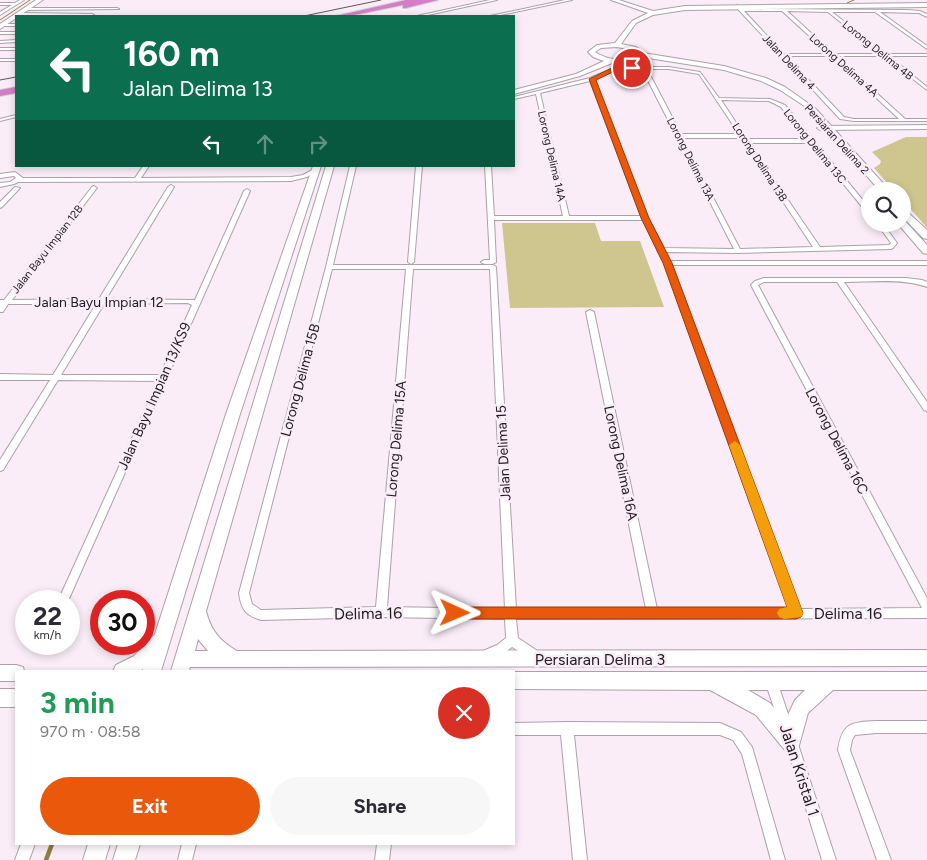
<!DOCTYPE html>
<meta charset="utf-8">
<style>
body{margin:0;font-family:Figtree,sans-serif;background:#f7f7f7;color:#2b2b33;height:100vh;display:flex;flex-direction:column;font-size:19px;white-space:nowrap}
*{box-sizing:border-box;margin:0}
p{font-size:16px;color:#7c7c81}
.icon{flex:none;width:28px;height:28px;fill:none;stroke:currentColor;stroke-width:2;stroke-linecap:round;stroke-linejoin:round}
.map{position:relative;flex:1;overflow:hidden}
.details{position:absolute;left:15px;top:670px;width:500px;height:175px;display:flex;flex-direction:column;background:#fff;border-radius:0px;box-shadow:0 2px 8px #0003}
.details>*{flex:none}
.top-card{position:absolute;left:15px;top:15px;width:500px;height:152px;border-radius:0px;box-shadow:0 2px 8px #0003;background:#0b6e4f;color:#fff;overflow:hidden}
.buttons{position:absolute;left:861px;top:182px;display:grid;gap:10px}
.buttons a{display:grid;place-items:center;width:50px;height:50px;border-radius:50%;background:#fff;box-shadow:0 2px 8px #0003;font-size:25px}
.speed{position:absolute;left:15px;top:590px;display:flex;gap:10px;font-size:25px;font-weight:700;text-align:center}
.speed>*{display:grid;place-content:center;width:65px;height:65px;border-radius:50%;background:#fff;box-shadow:0 2px 8px #0003;line-height:1}
.speed small{font-size:12px;font-weight:400}
.speed .limit{border:8px solid #d22;background:#fff;color:#111}
.pin{position:absolute;display:grid;place-items:center;width:42px;height:42px;color:#fff;margin:-21px;border:2px solid #fff;border-radius:50%;box-shadow:0 1px 5px #0007}
.me{position:absolute;width:55px;margin:-28px;rotate:91deg;stroke-linejoin:round;filter:drop-shadow(0 0 4px #0008)}
.turn{display:flex;align-items:center;gap:18px;height:105px;padding:0 25px;font-size:22px}
.turn .icon{width:65px;height:65px;stroke-width:2.5}
.turn b{display:block;font-size:35px;line-height:42px}
.lanes{display:flex;align-items:center;height:48px;padding:0 25px;background:#0003;justify-content:center;gap:25px;direction:ltr}
.lanes .off{opacity:.35}
.round{display:grid;place-items:center;flex:none;width:52px;height:52px;border-radius:26px;background:#f7f7f7}
.headline{display:flex;align-items:center;justify-content:space-between;height:85px;padding:0 25px}
h1{font-size:30px;font-weight:700;line-height:38px;color:#1e9e55}
.primary-button{display:flex;gap:10px;margin-top:auto;padding:10px 25px}
.primary-button a{flex:1;height:58px;border-radius:30px;background:#ea580c;color:#fff;font-size:20px;font-weight:700;line-height:58px;text-align:center}
.primary-button a+a{background:#f7f7f7;color:#2b2b33}
.map>svg:first-child{display:block}
.green{fill:#cfc68f}
.lines{fill:none;stroke-linecap:round;stroke-linejoin:round}
.stream-far1{stroke:#8c803e;stroke-width:1}
.stream{stroke:#8c803e;stroke-width:4.5}
.street-casing{stroke:#ada0aa;stroke-width:2}
.secondary-casing{stroke:#ada0aa;stroke-width:2}
.highway-casing{stroke:#d2d1d2;stroke-width:2}
.street{fill:#fff;fill-rule:evenodd}
.secondary{fill:#fff;fill-rule:evenodd}
.highway{fill:#d47dc8;fill-rule:evenodd}
.tram{stroke:#5e575d;stroke-width:1}
.route{fill:#ea580c;stroke:#983908}
.slow{fill:#f59e0b}
.labels{text-anchor:middle;stroke-width:5;stroke-linejoin:round;paint-order:stroke}
.far-street-label{font-size:11px;fill:#201b1f;stroke:#faedf8}
.street-label{font-size:14px;fill:#201b1f;stroke:#faedf8}
.near-street-label{font-size:16px;fill:#201b1f;stroke:#faedf8}
</style>
<div class="map">
<svg width="927" height="860" viewBox="0 0 927 860">
<rect width="100%" height="100%" fill="#faedf8"/>
<!-- green -->
<path class="green" d="M906 137H927V228L903 200 902 191H894L874 168 880 164 881 161 872 152Z
M502 223H595L601 241H640L664 307 510 308Z"/>
<g class="lines">
<!-- stream-far1 -->
<path class="stream-far1" d="M847 3 854 0
M0 20 30 0"/>
<!-- stream -->
<path class="stream" d="M46 860 52 844"/>
<!-- street casing -->
<g class="street-casing">
<path id="street" d="M20 0H24L0 15V12L12 5H0V3H15Z
M490 0H497L423 16H417Z
M565 0H572L496 16H490Z
M737 5 742 9 907 10 920 11 927 14V17L919 13 880 12 927 46V49L875 12H832L885 54H927V56H889L927 87V90L883 56H836L905 119H927V121H854L840 119 736 7ZM744 11H782L829 54H784ZM787 11 828 12 880 54H834ZM786 56H831L899 119H854L844 117Z
M28 8H117L119 9 27 10Z
M19 13 92 14 94 15 92 16 18 15Z
M3 24H16V26H2Z
M0 32H16V34H0Z
M16 40V42L0 43V41Z
M0 48H16V50H0Z
M0 59H16V61H0Z
M616 67H669L700 72 719 98 770 99 785 105 870 209V215L868 214 810 143H749L820 247 889 245 891 243 877 224H883L897 243 893 248 891 249 738 253 666 252 670 261H927V265H672L800 609 922 608 751 285 755 281 764 278H906L922 280 927 282V287C902 278 871 282 844 282L927 402V411L924 410 837 282H764L758 285 927 598V618L516 619 518 638 539 652 541 656 539 660 535 661 512 647C505 653 496 657 487 660L483 659 481 655 483 651 497 645 506 638 505 619 381 617 261 620C245 615 241 609 239 593L326 267 350 166H356L333 265H493L496 267 516 609H646L586 312 590 310 594 312 657 609H789L665 263 657 250 658 249 643 220H494L496 262C493 265 484 265 481 262L484 260H490L485 166H491L494 216H563L536 94 514 99V97L590 78ZM617 69H642L734 249 664 248 648 218 594 80ZM647 69H669L699 74 739 134H681ZM590 81 641 216H569L540 93ZM721 100 769 101 781 107 807 139H747ZM682 138H741L813 247 740 249ZM332 269H406L376 607 261 610 252 604 249 593ZM413 269H490L505 609 387 607Z
M16 115V117L0 121V119Z
M927 125V129L820 130 817 128 820 126Z
M143 166H149L141 178 291 177 303 175 314 169 319 170 307 177 291 181 18 182 14 184 0 187V183L10 182 16 178 14 176 0 178V174L15 172 23 178H135Z
M416 166H422L414 262 411 264 408 262Z
M171 185 174 187 106 299 195 300 244 191 247 189 250 191 68 601H58L158 381 58 380 3 470 0 471V460L50 380H0V374L53 375 96 304H8L3 312H0V300H4L92 187 94 186 97 188 96 189 12 300 99 299 168 187ZM188 303 192 305 160 375H61L104 304Z
M15 187 20 188 2 207 0 208V202Z
M771 676 775 677 777 681 793 729 791 733 787 735 783 733 781 729 765 681 767 677Z
M876 721H927V733H876L855 735 852 740 850 750 891 860H877L838 750C842 723 851 722 876 721Z
M567 722 720 723 741 732 752 747 785 860H771L742 754 733 740 720 735H574L587 860H573L561 735H514V723Z
M791 735 795 737 797 741 836 860H822L785 741 787 737Z
M21 844H35L29 860H15Z
M182 844H196L192 860H178Z
M377 844H391L389 860H375Z"/>
</g>
<!-- secondary casing -->
<g class="secondary-casing">
<path id="secondary" d="M36 0H43L0 29V24Z
M611 0H619L653 11 685 6 927 3V7L685 10 653 15 636 23 621 44 636 47 643 53 724 66 766 78 785 87 815 108 890 191H880L806 107 780 90 761 81 724 70 642 57 630 62 612 63 580 76 514 94V90L576 74 604 61 593 57 588 52 597 45 615 43 632 21 648 13ZM617 47 632 50 637 55C624 62 607 60 595 52L601 48Z
M313 166H321L240 414 161 671H143V669L140 671H113L116 665 134 656 155 634 226 414Z
M326 166H334L206 611C211 631 220 641 237 651L927 650V666L190 667 189 671H171ZM198 639 208 651H195Z
M902 207 927 230V239L923 238 902 216Z
M902 220 905 221 927 245V254L923 253 899 225 898 224H902Z
M0 665H16L23 667 24 671H16V681H0Z
M927 672V690H833L808 713 798 749 791 752 784 749 756 715 710 690 514 689V672ZM748 690H805L795 700 785 721 770 703Z
M0 689H16V707H0Z
M88 844H110L105 860H83Z
M118 844H140L135 860H113Z"/>
</g>
<!-- highway casing -->
<g class="highway-casing">
<path id="highway" d="M406 0H438L406 8H403V5L349 16H336Z
M16 87V93L0 96V90Z"/>
</g>
<!-- street -->
<use href="#street" class="street"/>
<!-- secondary -->
<use href="#secondary" class="secondary"/>
<!-- highway -->
<use href="#highway" class="highway"/>
<!-- tram -->
<path class="tram" d="M304 16 381 0
M0 80 16 77"/>
</g>
<!-- route -->
<path class="route" d="M632 66 634 69 617 70 596 80 649 218 672 263 803 613 801 617 796 619H455L450 617 448 613 450 609 455 607H787L663 263 641 218 589 79 614 67Z"/>
<!-- slow -->
<path class="slow" d="M735 441 740 445 803 613 801 617 784 619 779 617 777 613 779 609 787 607 729 445Z"/>
<g class="labels">
<!-- far-street labels -->
<g class="far-street-label">
<text transform="translate(878 50) rotate(39)" y="4">Lorong Delima 4B</text>
<text transform="translate(789 62) rotate(47)" y="4">Jalan Delima 4</text>
<text transform="translate(844 65) rotate(42)" y="4">Lorong Delima 4A</text>
<text transform="translate(837 139) rotate(48)" y="4">Persiaran Delima 2</text>
<text transform="translate(815 146) rotate(51)" y="4">Lorong Delima 13C</text>
<text transform="translate(552 156) rotate(77)" y="4">Lorong Delima 14A</text>
<text transform="translate(691 159) rotate(63)" y="4">Lorong Delima 13A</text>
<text transform="translate(760 162) rotate(57)" y="4">Lorong Delima 13B</text>
<text transform="translate(47 249) rotate(-52)" y="4">Jalan Bayu Impian 12B</text>
</g>
<!-- street labels -->
<g class="street-label">
<text x="99" y="307">Jalan Bayu Impian 12</text>
<text transform="translate(300 380) rotate(-75)" y="5">Lorong Delima 15B</text>
<text transform="translate(154 396) rotate(-66)" y="5">Jalan Bayu Impian 13/KS9</text>
<text transform="translate(396 439) rotate(-85)" y="5">Lorong Delima 15A</text>
<text transform="translate(837 441) rotate(62)" y="5">Lorong Delima 16C</text>
<text transform="translate(503 453) rotate(-93)" y="5">Jalan Delima 15</text>
<text transform="translate(621 463) rotate(78)" y="5">Lorong Delima 16A</text>
</g>
<!-- near-street labels -->
<g class="near-street-label">
<text transform="translate(368 613) rotate(-1)" y="6">Delima 16</text>
<text x="848" y="619">Delima 16</text>
<text x="600" y="665">Persiaran Delima 3</text>
<text transform="translate(800 770) rotate(72)" y="6">Jalan Kristal 1</text>
</g>
</g>
</svg>
<div class="buttons">
<a><svg class="icon" aria-label="search" viewBox="0 0 24 24"><circle cx="10" cy="10" r="6"/><path d="M15 15l6 6"/></svg></a>
</div>
<div class="speed"><div>22<small>km/h</small></div><div class="limit">30</div></div>
<div class="pin" style="left:632px;top:68px;background:#d93025"><svg class="icon" aria-label="arrive" viewBox="0 0 24 24"><path d="M6 21V4h12l-3 4 3 4H6"/></svg></div>
<svg class="me" style="left:455px;top:613px" viewBox="-20 -20 40 40"><path d="M0-17L14 15 0 8-14 15z" fill="#ea580c" stroke="#fff" stroke-width="4"/></svg>
<div class="top-card">
<div class="turn"><svg class="icon" aria-label="left" viewBox="0 0 24 24"><path d="M17 20v-9H6M10 6l-5 5 5 5"/></svg><div><b>160 m</b>Jalan Delima 13</div></div>
<div class="lanes"><svg class="icon" aria-label="left" viewBox="0 0 24 24"><path d="M17 20v-9H6M10 6l-5 5 5 5"/></svg><svg class="icon off" aria-label="ahead" viewBox="0 0 24 24"><path d="M12 20V5M6 11l6-6 6 6"/></svg><svg class="icon off" aria-label="right" viewBox="0 0 24 24"><path d="M7 20v-9h11M14 6l5 5-5 5"/></svg></div>
</div>
<section class="details">
<div class="headline"><div><h1>3 min</h1><p>970 m · 08:58</p></div><a class="round" style="background:#d93025;color:#fff"><svg class="icon" aria-label="close" viewBox="0 0 24 24"><path d="M6 6l12 12M18 6L6 18"/></svg></a></div>
<div class="primary-button"><a>Exit</a><a>Share</a></div>
</section>
</div>
